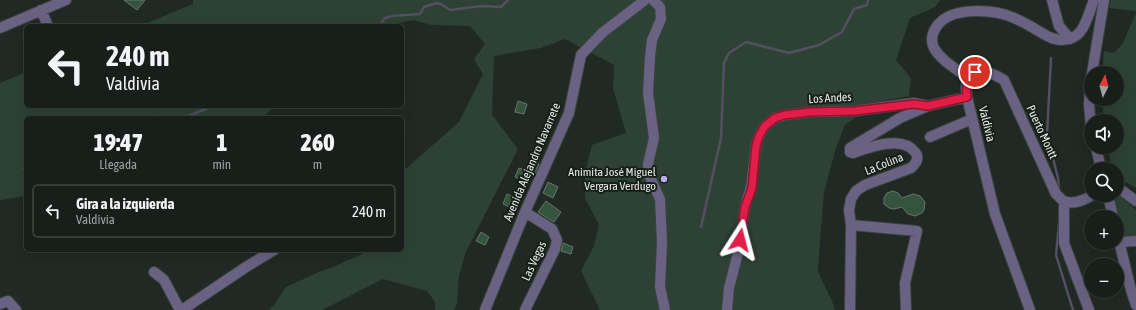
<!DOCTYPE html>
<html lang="es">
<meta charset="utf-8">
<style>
body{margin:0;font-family:"Asap Condensed",sans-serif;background:#252c27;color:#f1f3f6;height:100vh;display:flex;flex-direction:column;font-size:15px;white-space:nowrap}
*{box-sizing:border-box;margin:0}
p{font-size:13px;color:#9fa2a2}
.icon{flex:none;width:22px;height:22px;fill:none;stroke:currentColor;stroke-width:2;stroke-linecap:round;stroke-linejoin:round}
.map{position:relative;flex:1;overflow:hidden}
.drawer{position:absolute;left:24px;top:116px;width:380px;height:136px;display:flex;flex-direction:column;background:#181f1a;border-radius:6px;box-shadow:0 4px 16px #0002,0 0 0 1px #363d39}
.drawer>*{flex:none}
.guide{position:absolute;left:24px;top:24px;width:380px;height:84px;border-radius:6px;box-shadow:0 4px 16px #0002,0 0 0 1px #363d39;background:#181f1a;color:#f1f3f6;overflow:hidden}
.needle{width:26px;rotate:6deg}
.tools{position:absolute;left:1084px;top:66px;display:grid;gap:8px}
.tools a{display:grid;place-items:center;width:40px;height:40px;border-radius:50%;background:#181f1a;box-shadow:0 4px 16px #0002,0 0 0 1px #363d39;font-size:20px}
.pin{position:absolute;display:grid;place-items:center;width:34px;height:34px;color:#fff;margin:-17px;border:2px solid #fff;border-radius:50%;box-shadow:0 1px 4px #0007}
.me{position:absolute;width:44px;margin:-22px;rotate:9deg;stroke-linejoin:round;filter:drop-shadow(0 0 3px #0008)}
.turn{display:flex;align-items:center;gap:14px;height:84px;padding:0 16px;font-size:18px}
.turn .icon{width:52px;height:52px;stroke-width:2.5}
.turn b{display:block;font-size:28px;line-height:34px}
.eta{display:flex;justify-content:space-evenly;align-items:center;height:68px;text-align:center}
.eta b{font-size:24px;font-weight:800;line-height:28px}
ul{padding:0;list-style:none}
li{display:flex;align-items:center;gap:12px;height:54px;margin:0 8px 6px;padding:0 8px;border:2px solid #363d39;border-radius:6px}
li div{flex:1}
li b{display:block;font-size:15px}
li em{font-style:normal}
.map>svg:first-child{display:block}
.green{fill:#2d4234}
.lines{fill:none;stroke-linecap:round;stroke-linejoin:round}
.stream{stroke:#534f60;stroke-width:2.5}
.building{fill:#34543f;stroke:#69736c}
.minor-casing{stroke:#3b443e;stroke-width:12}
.minor{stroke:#696282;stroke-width:10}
.route-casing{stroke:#92132f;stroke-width:10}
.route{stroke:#e11d48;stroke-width:7}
.poi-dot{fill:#bcaaf6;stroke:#171f19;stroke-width:1.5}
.labels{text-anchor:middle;stroke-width:4;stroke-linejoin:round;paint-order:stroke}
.street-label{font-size:12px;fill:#e4eae6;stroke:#171f19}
.poi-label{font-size:12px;fill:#e4eae6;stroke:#171f19;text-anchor:end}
</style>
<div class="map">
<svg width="1136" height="310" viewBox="0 0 1136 310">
<rect width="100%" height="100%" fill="#202923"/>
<!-- green -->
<path class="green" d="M193 0H940L935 7 910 18 896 60 911 78 909 96 871 103 868 108 845 125 836 148 824 192 818 267V272L832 301 835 310H600L581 271 594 246 599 225 585 198V173L592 145 626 133 613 88 614 65 565 39 541 48 494 56 492 115 518 149 465 254 459 276 457 304 454 310H435V302L427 291 383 279 322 310H269L274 305 286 287 319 272 333 267 362 254 363 250H402V172L459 122 483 74 474 59 485 44 470 26 431 25 414 20 383 26H140L193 4Z
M1111 0H1136V11L1109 8Z
M1136 13V188L1117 177V169H1112L1108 147H1117V121H1105L1101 99H1117V73H1102L1104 51 1114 53 1122 45Z
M26 72V106H274L263 118H26V196L0 200V83Z
M1117 193 1136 210V238H1122L1114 195H1117Z"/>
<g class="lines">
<!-- stream -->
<path class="stream" d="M379 26 385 18 392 16 420 14 424 7 436 3 441 4 450 10 481 6 501 7 508 0
M1051 58 1047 135 1058 178 1059 190
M154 118 156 116 175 118
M183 118 213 106
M23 169 26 168
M1059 223 1056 255 1073 310
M701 227 721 138 724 63 729 53 746 42 789 53 819 45 842 32 854 9 867 5 868 0"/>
</g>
<!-- building -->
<path class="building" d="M124 0H145L137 10Z
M518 101 527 104 524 114 515 112Z
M530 160 539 164 535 174 526 170Z
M519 168 531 172 526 182 515 177Z
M548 182 558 187 553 198 543 193Z
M893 191 898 193 902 198 913 194 920 196 925 202 924 210 922 213 915 216 908 214 902 207 894 209 889 208 884 204V198L887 193Z
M507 194 520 200 516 210 503 204Z
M546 201 561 212 554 222 538 212Z
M481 232 489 237 485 245 476 241Z
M563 243 573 247 571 254 561 251Z"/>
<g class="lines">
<!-- minor casing -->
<g class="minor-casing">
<path id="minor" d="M653 0 660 7 661 19 652 40 650 57 648 93 654 138 648 164 649 175 660 199 662 242 660 287 665 310
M1052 0 1059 26 1070 39
M41 10 48 26
M0 28 66 0
M1092 73 1104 0
M1091 77 1089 104 1091 127
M968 78C957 69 941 61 934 48 930 40 932 33 937 26 951 6 994 9 1014 18 1019 20 1025 23 1030 26 1043 33 1053 43 1069 39 1085 35 1088 14 1094 0
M968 78 966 87 967 97 995 214 1030 310
M968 78C981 68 991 72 1004 80L1056 194C1059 196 1061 200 1064 201 1072 205 1086 200 1092 195
M930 137 972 119
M1096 147 1101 169
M1117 187 1136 201
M1108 195 1113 217
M1064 201V243L1089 310
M851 225 917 231 905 283 906 310
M1117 233 1131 290 1136 305
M1119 242 1136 241
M154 272 164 280 180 310
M0 304 8 301 16 310
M182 310 246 267 274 250
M485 310 525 212 569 113 581 55 602 33 645 0
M525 310 555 249 557 240 552 229 525 212
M727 310 729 288 739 249 745 207 751 187 756 146 759 136 765 126 775 118 785 115 810 112 854 111 914 103 928 106 967 97
M850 310 851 225 849 210 851 199 856 191 865 185 911 168C916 163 920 158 915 152 902 135 870 147 853 153L850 152V148L900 118 928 106"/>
</g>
<!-- minor -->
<use href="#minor" class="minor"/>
</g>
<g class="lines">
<!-- route casing -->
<g class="route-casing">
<path id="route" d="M740 240 745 207 752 188 756 146 759 136 765 126 775 118 784 115 810 112 854 111 914 104 928 106 967 97C966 86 966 80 975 72"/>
</g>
<!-- route -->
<use href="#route" class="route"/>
</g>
<!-- markers -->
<circle class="poi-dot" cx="664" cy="179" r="4"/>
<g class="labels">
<!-- street labels -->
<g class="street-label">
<text transform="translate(830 98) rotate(-3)" y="4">Los Andes</text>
<text transform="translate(987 124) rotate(76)" y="4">Valdivia</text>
<text transform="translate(1042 132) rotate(65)" y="4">Puerto Montt</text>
<text transform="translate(532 162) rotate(-67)" y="4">Avenida Alejandro Navarrete</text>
<text transform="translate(884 164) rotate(-22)" y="4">La Colina</text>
<text transform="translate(534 261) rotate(-65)" y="4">Las Vegas</text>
</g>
<!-- poi labels -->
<g class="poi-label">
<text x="656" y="176">Animita José Miguel<tspan x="656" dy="14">Vergara Verdugo</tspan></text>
</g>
</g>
</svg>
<div class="tools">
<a><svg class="needle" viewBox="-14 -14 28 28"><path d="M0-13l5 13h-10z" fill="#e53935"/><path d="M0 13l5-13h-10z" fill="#9fa2a2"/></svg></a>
<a><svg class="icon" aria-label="sound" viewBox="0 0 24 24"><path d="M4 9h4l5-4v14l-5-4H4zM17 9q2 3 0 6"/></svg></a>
<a><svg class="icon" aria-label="search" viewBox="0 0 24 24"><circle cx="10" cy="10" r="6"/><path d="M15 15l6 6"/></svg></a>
<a>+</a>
<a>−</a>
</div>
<div class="pin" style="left:975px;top:72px;background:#d93025"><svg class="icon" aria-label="arrive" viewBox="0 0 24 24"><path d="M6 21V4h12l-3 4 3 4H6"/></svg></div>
<svg class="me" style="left:740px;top:240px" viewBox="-20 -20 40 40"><path d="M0-17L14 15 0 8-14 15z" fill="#e11d48" stroke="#fff" stroke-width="4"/></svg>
<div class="guide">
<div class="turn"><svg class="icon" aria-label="left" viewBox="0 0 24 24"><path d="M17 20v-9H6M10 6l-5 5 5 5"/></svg><div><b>240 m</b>Valdivia</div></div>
</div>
<section class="drawer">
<div class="eta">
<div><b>19:47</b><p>Llegada</p></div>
<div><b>1</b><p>min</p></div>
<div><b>260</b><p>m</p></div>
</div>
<ul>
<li><svg class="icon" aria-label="left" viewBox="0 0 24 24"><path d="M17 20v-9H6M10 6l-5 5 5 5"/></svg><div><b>Gira a la izquierda</b><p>Valdivia</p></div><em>240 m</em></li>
</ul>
</section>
</div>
